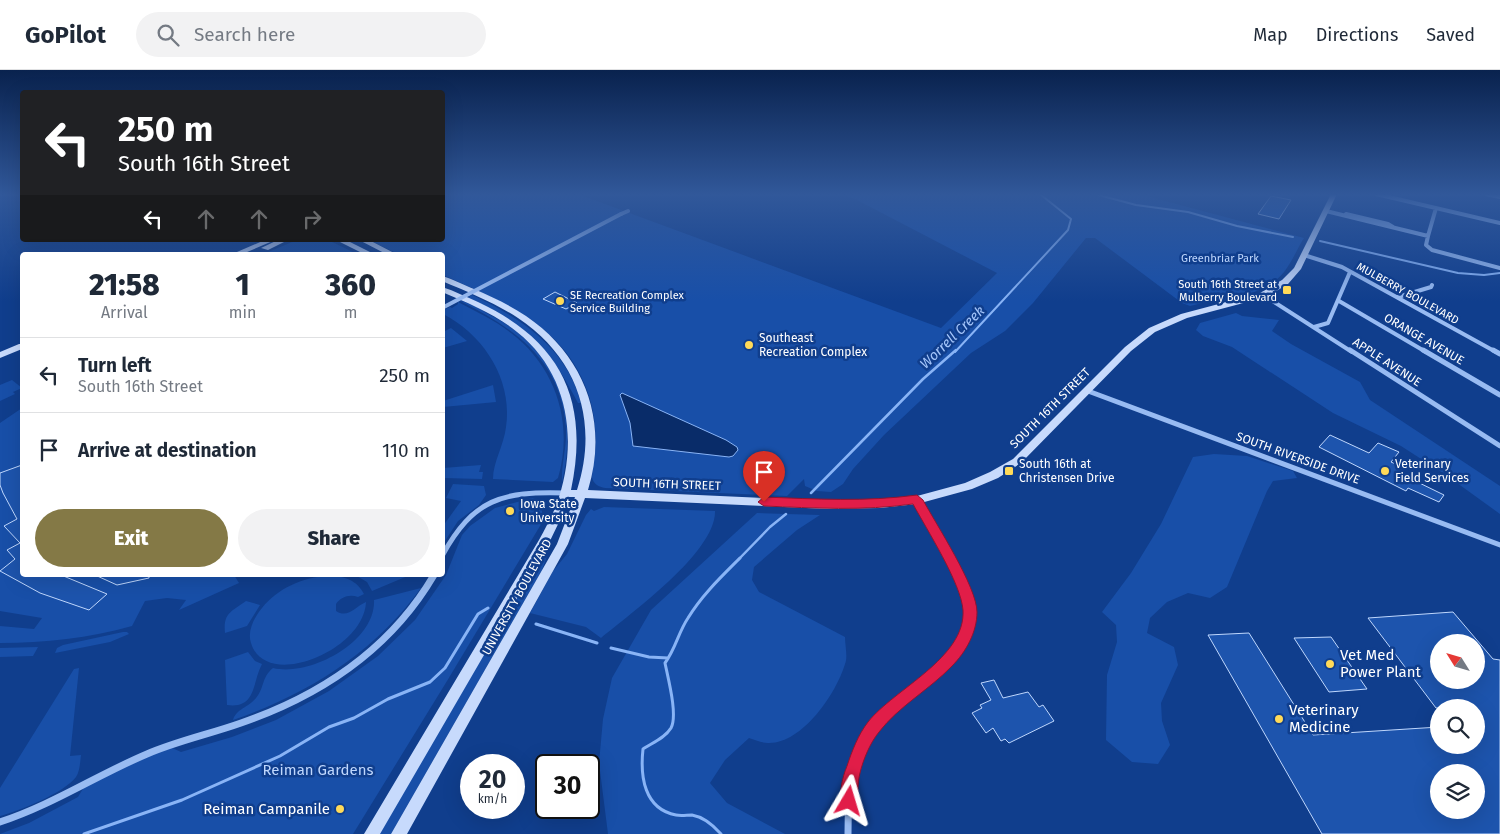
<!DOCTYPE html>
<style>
body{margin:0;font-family:"Fira Sans",sans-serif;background:#f2f2f3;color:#1f2937;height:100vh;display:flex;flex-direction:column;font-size:19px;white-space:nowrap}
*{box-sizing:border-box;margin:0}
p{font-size:16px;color:#747a83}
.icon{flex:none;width:28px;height:28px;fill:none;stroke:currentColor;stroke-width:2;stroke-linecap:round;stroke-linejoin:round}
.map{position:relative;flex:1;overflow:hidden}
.panel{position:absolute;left:20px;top:182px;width:425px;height:325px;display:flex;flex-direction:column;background:#fff;border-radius:5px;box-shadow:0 5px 20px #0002}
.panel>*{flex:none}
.banner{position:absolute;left:20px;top:20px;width:425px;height:152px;border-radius:5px;box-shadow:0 5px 20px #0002;background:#202124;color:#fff;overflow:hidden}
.needle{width:32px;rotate:307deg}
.fabs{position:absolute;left:1430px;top:564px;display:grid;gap:10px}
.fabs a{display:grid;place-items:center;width:55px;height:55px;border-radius:50%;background:#fff;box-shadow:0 5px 20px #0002;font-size:25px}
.speed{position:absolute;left:460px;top:684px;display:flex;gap:10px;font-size:25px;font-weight:700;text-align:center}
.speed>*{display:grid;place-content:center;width:65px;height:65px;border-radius:50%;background:#fff;box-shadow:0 5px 20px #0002;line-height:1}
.speed small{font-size:12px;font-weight:400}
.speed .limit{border:2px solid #111;border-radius:8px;background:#fff;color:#111}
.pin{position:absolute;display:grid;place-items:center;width:42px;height:42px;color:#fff;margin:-51px -21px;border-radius:50% 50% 50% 0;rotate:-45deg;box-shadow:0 0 5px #0007}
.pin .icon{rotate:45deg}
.me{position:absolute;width:55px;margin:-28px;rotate:7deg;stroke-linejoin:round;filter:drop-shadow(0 0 4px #0008)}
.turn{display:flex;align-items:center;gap:18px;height:105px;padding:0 15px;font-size:22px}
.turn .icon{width:65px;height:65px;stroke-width:2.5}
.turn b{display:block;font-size:35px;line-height:42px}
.lanes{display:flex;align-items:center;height:48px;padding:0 15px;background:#0003;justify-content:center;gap:25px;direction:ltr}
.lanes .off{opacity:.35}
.eta{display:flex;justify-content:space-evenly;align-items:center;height:85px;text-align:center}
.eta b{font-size:30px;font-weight:800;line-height:35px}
.action{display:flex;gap:10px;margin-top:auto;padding:10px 15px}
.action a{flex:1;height:58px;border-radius:30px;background:#847946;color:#fff;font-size:20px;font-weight:800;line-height:58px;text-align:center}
.action a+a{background:#f2f2f3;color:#1f2937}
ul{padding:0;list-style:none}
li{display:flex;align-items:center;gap:15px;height:75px;padding:0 15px;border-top:1px solid #e0e1e3}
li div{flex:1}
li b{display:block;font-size:19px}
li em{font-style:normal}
header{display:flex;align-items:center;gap:30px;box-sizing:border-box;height:70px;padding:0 25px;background:#fff;border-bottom:1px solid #e0e1e3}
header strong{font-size:24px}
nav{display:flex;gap:28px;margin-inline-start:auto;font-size:18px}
.search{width:350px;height:45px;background:#f2f2f3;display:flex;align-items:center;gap:12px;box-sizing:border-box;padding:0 18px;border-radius:28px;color:#747a83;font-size:19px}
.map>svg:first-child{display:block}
.green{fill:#184fa8}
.water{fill:#092c69;stroke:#89b4f6}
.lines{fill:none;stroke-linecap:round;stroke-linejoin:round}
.stream-far2{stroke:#89b4f6;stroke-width:2}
.stream-far1{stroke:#89b4f6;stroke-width:2.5}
.stream{stroke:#89b4f6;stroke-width:3}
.building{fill:#1d54ad;stroke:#bfd7fd;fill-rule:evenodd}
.street-far2{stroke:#98bbf2;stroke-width:4}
.street-far1{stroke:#98bbf2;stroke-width:5}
.street{stroke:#98bbf2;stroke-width:7}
.secondary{fill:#c7dafc;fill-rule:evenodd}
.street-bridge{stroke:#98bbf2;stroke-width:4}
.route{fill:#e11d48;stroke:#92132f}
.poi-dot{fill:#ffda59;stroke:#103e8d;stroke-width:2}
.labels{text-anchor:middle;stroke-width:5;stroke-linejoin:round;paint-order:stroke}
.far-park-label{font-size:11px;fill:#bfd7fd;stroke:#103e8d}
.far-poi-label{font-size:11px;fill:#fff;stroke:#103e8d;text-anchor:end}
.far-street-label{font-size:11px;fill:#fff;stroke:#103e8d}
.poi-label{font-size:12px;fill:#fff;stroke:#103e8d;text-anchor:start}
.street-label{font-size:12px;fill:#fff;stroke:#103e8d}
.water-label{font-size:14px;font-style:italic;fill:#a4c5fa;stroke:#103e8d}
.near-poi-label{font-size:15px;fill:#fff;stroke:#103e8d;text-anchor:start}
.near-park-label{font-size:15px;fill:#bfd7fd;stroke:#103e8d}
</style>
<header>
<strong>GoPilot</strong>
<div class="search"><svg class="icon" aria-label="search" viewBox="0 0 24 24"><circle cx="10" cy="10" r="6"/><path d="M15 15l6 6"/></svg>Search here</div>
<nav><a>Map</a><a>Directions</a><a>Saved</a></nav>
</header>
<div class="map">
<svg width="1500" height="764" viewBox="0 0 1500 764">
<rect width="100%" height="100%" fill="#103e8d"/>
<!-- green -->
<path class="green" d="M454 124H578L941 258 997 203 855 129 839 124H1139L1304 168C1297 179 1292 192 1284 202 1267 223 1237 227 1213 233L1210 231 1190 236 1182 233 1095 168H1086L1033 233 1005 261 971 283 884 365 853 399 843 414 831 422 817 421 805 416 804 409 787 426 605 418C599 417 593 414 592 407 592 400 594 391 595 384 597 360 594 335 584 313 559 253 497 230 443 205L442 185H400L369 170H442L443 129Z
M297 170H328L359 185H261Z
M472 225C521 248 566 277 581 333H578C547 274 528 256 467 228Z
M460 231C470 232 484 242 494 247 558 282 578 343 562 412 561 395 567 377 566 359 562 291 516 259 460 231Z
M458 232C476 242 495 250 511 263 556 297 574 354 558 408L553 412 493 409C493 392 504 375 506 357 513 310 484 265 443 244V240L450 237 452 238 458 234Z
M1236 243 1242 246 1279 250 1272 261 1291 274 1360 312 1370 330 1500 416V444L1446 405 1401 376 1333 343 1232 277 1203 266 1196 260 1200 253Z
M451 258 467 271 443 278V262Z
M12 310 22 318 13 322 15 324 0 331V315Z
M493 315 496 332 443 337V331Z
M22 338V505H234L239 513 179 540 186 530 167 528 145 531 132 556C89 568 45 573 0 573V556L34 559 42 548 0 541V353Z
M1214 384 1247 386 1293 401 1297 408 1273 411 1267 421 1227 517 1210 528 1188 523 1167 532 1150 548 1147 563 1174 577 1178 595 1161 633 1162 651 1170 675 1158 694 1132 692 1106 670 1107 605 1117 572 1116 555 1102 542 1131 503 1161 454 1193 387Z
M481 395 479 402H483L482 409 443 408V398Z
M453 414 484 416 486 425 479 435 458 451 443 474V456L461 431 446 428Z
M532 428 541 431 543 451 447 611 353 764H0L29 753 78 727 87 712 168 676 181 682 232 667 276 650 329 621 378 586 415 550 446 505 462 465 470 456 495 438Z
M604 437 715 441C716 482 631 543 601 568L586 557 530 543 553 501 567 484 586 445 591 439 594 441Z
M757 443 820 445 797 460 754 497 752 510 759 522 845 567C845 576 848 587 845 594 836 624 802 674 768 673 762 673 755 670 749 668L725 690 710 713 727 733 785 764H608L599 693 603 649 612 608 651 540Z
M549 472H552L542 500 391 764H379Z
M355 505H410L372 521 367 512Z
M329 506C344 506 357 510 364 524L358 527C349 524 341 527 336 534V541C348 549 356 536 366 532 364 581 265 621 251 573 247 561 254 548 262 538 278 518 303 507 329 506Z
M421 518C374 583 308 624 233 650 236 639 249 637 256 628 265 617 261 608 273 598 310 607 376 572 374 530Z
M246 531 260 535 247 556 225 563C223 543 231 542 246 531Z
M123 562H127L129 564 110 572 55 583 57 578 63 575Z
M38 577 33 586 0 587V578Z
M248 582 255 591 262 594C252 612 257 639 227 635L225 590Z
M79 598 70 686 81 685C80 692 80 701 76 707 64 723 19 741 0 746V718L74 599Z"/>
<!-- water -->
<path class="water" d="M622 323 726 370 737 377 738 380 733 386 729 387 633 376 630 353 620 325Z"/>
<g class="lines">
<!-- stream-far2 -->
<path class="stream-far2" d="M1095 124 1136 135 1188 142 1237 156 1293 167
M1320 171 1458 203 1484 205 1500 203
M955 282 1068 160 1071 149 1040 124"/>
<!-- stream-far1 -->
<path class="stream-far1" d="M811 423 923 309 956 280
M738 490 770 457 786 444"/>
<!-- stream -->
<path class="stream" d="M536 554 597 573
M611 578 649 587 668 588
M84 764 182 730 280 686 329 657 354 648 388 629 430 612 445 598 478 544 488 538
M721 764C713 755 704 747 692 745 687 745 681 746 676 745 644 739 640 706 643 679 652 673 665 668 671 658 678 645 668 608 665 593 676 578 678 563 688 548 702 525 721 507 740 488"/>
</g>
<!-- building -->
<path class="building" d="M1271 126 1291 130 1279 149 1258 144Z
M555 222 577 233 566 239 543 229Z
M1330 365 1369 383 1378 373 1399 382 1391 392 1404 398 1399 403 1444 425 1439 432 1408 418 1406 421 1319 377Z
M22 395V505H61L107 524 89 540 40 523 0 501 15 489 7 480 20 473 4 456 17 449 3 423 0 415V403Z
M95 505H149V508L117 515Z
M1453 542 1493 589 1500 590V764H1322L1208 565 1249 563 1313 665 1439 657V675H1476V638H1436L1368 548ZM1439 572H1476V610H1439ZM1439 702H1476V740H1439Z
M1331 567 1367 619 1329 622 1294 568Z
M994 610 1003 628 1028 622 1039 637 1043 635 1054 651 1009 673 1005 669 1001 671 993 658 986 663 972 643 982 638 980 635 991 630 981 613Z"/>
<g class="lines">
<!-- street-far2 -->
<path class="street-far2" d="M1376 124 1500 153
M1486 124 1500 127
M1326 141 1428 166 1426 175 1432 180 1500 198
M621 144 628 141
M1346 144 1388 154 1393 157
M1428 166 1436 138
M1304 185 1342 197 1496 282
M1263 225 1352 282
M1398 227 1431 217 1432 215
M1339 231 1426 282
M1314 257 1328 253 1350 202"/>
<!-- street-far1 -->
<path class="street-far1" d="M1350 280 1500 376
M1423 280 1500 325
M1493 280 1500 284
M1088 321 1500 475
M917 430 952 490
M442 486C473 429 502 421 565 423"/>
<!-- street -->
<path class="street" d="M0 752C52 735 97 705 147 684 177 671 210 664 241 653 322 625 390 580 434 505
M848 764C848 728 850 688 872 658 919 595 1008 590 951 488"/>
<!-- secondary -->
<path class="secondary" d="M1331 124H1337L1301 199 1288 214 1266 227 1187 248 1155 262 1131 281 1021 393 998 408 972 419 917 434 880 438 828 439 585 428 568 474 407 764H391L557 474 575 427H569L561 448 548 475 380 764H364L539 470C545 459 551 448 556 436 579 374 570 304 517 262 495 244 468 233 442 222V217C455 221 466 227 478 232 561 271 590 330 571 420H577C599 352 578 288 518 248 495 233 468 222 442 211V206C453 209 464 215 474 219 492 227 510 235 526 246 585 286 609 352 588 420L828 431 880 430 917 426 965 413 990 402 1013 389 1125 277 1149 258 1181 244 1260 223 1282 210 1294 198Z
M265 170H275L240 185H230Z
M278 170H288L268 180 261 178Z
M336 170H346L376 185H366Z
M359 170H369L398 185H388Z
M19 274H22V279L0 288V282Z"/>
<!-- street-bridge -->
<path class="street-bridge" d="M442 238 621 144"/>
</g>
<!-- sky -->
<linearGradient id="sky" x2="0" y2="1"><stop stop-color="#09224e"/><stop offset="0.54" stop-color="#31589a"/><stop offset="1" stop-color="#31589a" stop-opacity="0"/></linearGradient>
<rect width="1500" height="231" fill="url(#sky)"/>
<!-- route -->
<path class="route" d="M917 425 923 430C936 454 977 517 977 542 977 562 966 582 952 596 929 620 899 636 879 662 870 673 863 690 860 703 857 714 859 726 855 737L849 739 843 737C838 726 842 708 847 696 852 681 858 665 868 652 894 619 966 588 963 540 961 513 927 460 913 434 863 441 814 438 764 436L758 432 764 427C815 429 866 432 917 425Z"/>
<!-- markers -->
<g class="poi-dot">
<rect x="1282" y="215" width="10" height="10" rx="2.5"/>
<circle cx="560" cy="231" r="5"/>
<circle cx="749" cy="275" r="5"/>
<rect x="1004" y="396" width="10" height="10" rx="2.5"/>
<circle cx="1385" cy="401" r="5"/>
<circle cx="510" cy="441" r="5"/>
<circle cx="1330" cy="594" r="5"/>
<circle cx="1279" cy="649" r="5"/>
<circle cx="340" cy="739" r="5"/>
</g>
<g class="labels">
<!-- far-park labels -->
<g class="far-park-label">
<text x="1220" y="192">Greenbriar Park</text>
</g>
<!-- far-poi labels -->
<g class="far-poi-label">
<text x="1277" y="218">South 16th Street at<tspan x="1277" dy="13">Mulberry Boulevard</tspan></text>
<text x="570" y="229" text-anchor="start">SE Recreation Complex<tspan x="570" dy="13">Service Building</tspan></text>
</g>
<!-- far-street labels -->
<g class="far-street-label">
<text transform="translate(1408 223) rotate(29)" y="4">MULBERRY BOULEVARD</text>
</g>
<!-- poi labels -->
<g class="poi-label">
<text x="759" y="272">Southeast<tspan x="759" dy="14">Recreation Complex</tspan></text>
<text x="1019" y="398">South 16th at<tspan x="1019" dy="14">Christensen Drive</tspan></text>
<text x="1395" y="398">Veterinary<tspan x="1395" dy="14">Field Services</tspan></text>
<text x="520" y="438">Iowa State<tspan x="520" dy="14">University</tspan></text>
</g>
<!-- street labels -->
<g class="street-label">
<text transform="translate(1424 269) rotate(30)" y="4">ORANGE AVENUE</text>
<text transform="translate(1387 292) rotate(33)" y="4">APPLE AVENUE</text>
<text transform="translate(1050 338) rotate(-45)" y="4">SOUTH 16TH STREET</text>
<text transform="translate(1298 388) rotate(20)" y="4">SOUTH RIVERSIDE DRIVE</text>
<text transform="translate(667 414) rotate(2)" y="4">SOUTH 16TH STREET</text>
<text transform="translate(517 527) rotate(-61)" y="4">UNIVERSITY BOULEVARD</text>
</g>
<!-- water labels -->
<g class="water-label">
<text transform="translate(952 267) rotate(-44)" y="5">Worrell Creek</text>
</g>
<!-- near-poi labels -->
<g class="near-poi-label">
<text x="1340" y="590">Vet Med<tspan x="1340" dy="17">Power Plant</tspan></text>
<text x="1289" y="645">Veterinary<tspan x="1289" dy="17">Medicine</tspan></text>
<text x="330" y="744" text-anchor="end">Reiman Campanile</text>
</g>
<!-- near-park labels -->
<g class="near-park-label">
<text x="318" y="705">Reiman Gardens</text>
</g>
</g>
</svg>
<div class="fabs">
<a><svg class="needle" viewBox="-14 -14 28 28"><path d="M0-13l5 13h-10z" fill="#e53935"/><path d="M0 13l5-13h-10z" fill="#747a83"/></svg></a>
<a><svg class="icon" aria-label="search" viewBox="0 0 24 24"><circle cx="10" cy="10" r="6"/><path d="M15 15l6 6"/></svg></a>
<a><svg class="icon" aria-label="layers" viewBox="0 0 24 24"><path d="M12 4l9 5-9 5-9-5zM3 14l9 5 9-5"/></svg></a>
</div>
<div class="speed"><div>20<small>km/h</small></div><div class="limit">30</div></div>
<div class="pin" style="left:764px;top:432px;background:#d93025"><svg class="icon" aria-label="arrive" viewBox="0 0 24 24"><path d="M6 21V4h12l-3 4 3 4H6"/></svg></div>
<svg class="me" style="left:849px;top:731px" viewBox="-20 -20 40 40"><path d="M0-17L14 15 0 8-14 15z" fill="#e11d48" stroke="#fff" stroke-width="4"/></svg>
<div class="banner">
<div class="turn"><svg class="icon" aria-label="left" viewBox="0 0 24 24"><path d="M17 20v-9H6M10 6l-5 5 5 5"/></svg><div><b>250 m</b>South 16th Street</div></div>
<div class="lanes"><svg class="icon" aria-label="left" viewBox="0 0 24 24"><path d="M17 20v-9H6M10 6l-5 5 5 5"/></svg><svg class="icon off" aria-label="ahead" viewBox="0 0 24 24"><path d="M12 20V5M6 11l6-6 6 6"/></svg><svg class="icon off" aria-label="ahead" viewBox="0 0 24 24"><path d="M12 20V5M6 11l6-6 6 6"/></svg><svg class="icon off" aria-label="right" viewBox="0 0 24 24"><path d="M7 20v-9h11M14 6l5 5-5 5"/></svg></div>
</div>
<section class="panel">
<div class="eta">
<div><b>21:58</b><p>Arrival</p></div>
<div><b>1</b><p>min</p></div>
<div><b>360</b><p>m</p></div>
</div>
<ul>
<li><svg class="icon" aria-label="left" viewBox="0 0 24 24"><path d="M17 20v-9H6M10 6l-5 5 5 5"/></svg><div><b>Turn left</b><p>South 16th Street</p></div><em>250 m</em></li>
<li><svg class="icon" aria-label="arrive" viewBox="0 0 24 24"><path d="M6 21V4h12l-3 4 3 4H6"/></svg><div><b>Arrive at destination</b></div><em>110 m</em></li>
</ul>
<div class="action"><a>Exit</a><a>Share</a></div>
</section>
</div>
